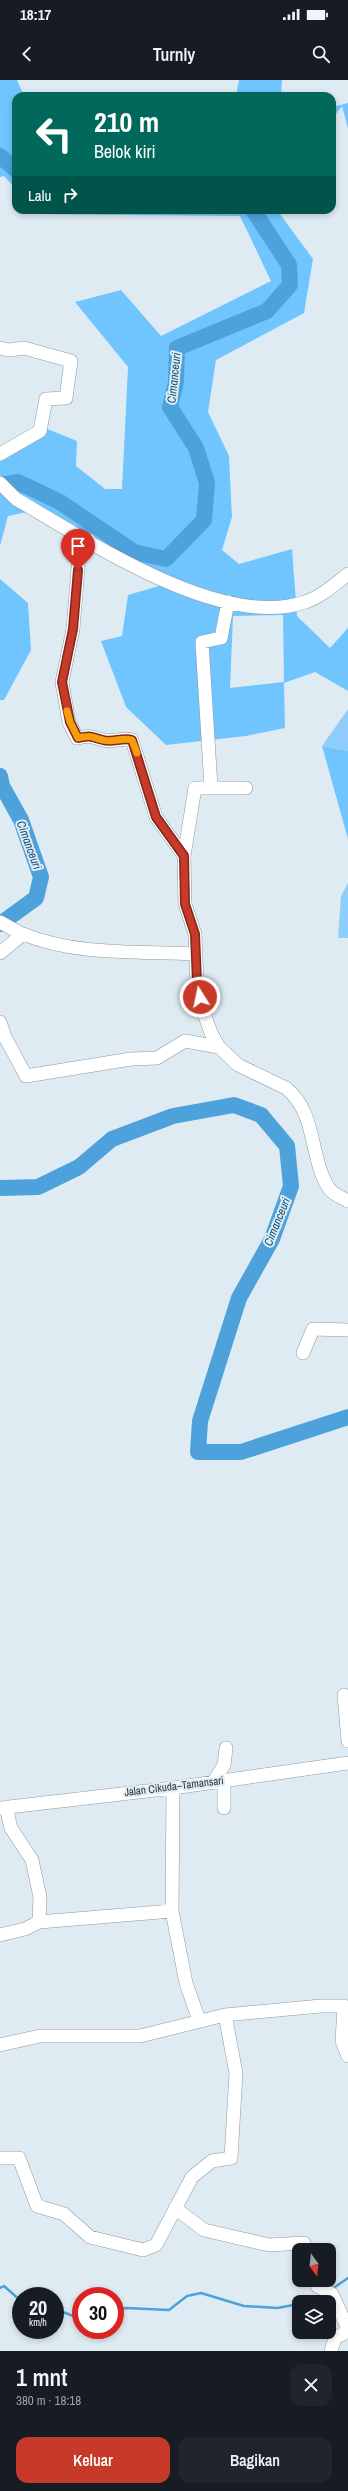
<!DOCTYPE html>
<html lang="id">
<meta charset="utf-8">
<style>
body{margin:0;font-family:"Archivo Narrow",sans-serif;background:#20242c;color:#f1f3f6;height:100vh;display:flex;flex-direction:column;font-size:15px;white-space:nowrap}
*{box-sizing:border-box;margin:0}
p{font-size:13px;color:#9ea1a6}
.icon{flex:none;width:22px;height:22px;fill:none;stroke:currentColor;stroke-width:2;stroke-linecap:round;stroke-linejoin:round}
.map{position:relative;height:2271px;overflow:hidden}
.side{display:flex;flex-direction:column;background:#171b24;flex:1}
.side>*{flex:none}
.top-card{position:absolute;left:12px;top:12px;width:324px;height:122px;border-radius:12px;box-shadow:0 2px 6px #0003;background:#00695c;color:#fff;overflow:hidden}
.needle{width:26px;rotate:165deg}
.buttons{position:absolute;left:292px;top:2163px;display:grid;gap:8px}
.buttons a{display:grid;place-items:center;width:44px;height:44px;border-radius:8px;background:#171b24;box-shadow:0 2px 6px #0003;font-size:20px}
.speed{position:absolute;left:12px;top:2207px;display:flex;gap:8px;font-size:20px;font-weight:700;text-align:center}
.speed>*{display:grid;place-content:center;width:52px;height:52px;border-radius:50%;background:#171b24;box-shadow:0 2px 6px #0003;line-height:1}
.speed small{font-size:10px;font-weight:400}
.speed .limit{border:6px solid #d22;background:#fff;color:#111}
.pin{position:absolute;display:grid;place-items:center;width:34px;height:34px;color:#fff;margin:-41px -17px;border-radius:50% 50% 50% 0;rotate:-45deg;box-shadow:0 0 4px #0007}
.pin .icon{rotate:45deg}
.me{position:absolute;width:44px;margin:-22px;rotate:350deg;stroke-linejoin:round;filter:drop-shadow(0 0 3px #0008)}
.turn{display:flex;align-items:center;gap:14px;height:84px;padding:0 16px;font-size:18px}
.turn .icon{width:52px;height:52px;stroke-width:2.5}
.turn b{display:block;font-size:28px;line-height:34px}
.then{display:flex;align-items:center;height:38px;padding:0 16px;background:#0003;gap:8px;font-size:15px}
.round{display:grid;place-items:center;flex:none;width:42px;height:42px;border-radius:12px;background:#20242c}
.head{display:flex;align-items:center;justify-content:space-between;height:68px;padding:0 16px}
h1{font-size:24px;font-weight:600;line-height:30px}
.cta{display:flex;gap:8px;margin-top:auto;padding:8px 16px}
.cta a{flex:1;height:46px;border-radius:12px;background:#c73a29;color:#fff;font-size:16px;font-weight:600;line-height:46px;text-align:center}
.cta a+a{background:#20242c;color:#f1f3f6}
.status{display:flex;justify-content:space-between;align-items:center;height:28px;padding:0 20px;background:#171b24;direction:ltr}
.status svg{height:11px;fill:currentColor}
header{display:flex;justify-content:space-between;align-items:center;height:52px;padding:0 16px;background:#171b24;font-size:18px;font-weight:600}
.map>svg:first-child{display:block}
.green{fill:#8fcdfa}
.forest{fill:#70c5ff;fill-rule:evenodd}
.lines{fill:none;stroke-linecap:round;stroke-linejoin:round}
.stream{stroke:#4da2db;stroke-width:2.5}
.river{stroke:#4da2db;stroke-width:16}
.minor-casing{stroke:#8e99a1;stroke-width:14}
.minor{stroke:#fff;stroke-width:13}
.route-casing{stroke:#81261b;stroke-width:10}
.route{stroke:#c73a29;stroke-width:7}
.slow{stroke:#f59e0b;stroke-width:7}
.labels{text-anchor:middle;stroke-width:4;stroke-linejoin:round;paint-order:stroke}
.street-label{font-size:11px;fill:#313538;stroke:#dfebf3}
.water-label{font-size:12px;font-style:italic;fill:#115278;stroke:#dfebf3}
</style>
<div class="status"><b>18:17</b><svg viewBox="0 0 49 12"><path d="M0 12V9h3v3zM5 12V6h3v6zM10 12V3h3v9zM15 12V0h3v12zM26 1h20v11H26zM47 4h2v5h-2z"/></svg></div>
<header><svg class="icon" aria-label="back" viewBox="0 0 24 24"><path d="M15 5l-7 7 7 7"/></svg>Turnly<svg class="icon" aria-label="search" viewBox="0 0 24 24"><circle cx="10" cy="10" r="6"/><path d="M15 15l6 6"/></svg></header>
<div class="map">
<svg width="348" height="2271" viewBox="0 0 348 2271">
<rect width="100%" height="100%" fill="#dfebf3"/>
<!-- green -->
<path class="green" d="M348 629V671L322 666Z
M348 803V858H338L341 816Z"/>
<!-- forest -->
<path class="forest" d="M0 0H17L24 16H16V109L4 96 0 97Z
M239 0H282L281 16H236Z
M348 23V49L342 26 332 39V27Z
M36 130H277L313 179 304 233 216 280 208 332 229 376 232 437 222 470 239 484 292 469 297 536 330 568 348 548V611L315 592 284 603 285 648 246 656 166 665 126 627 101 561 122 556 128 515 166 504 111 480 41 429 8 436 0 466V370L40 346 77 361 76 386 105 409H122L128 287 75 222 121 210 161 256 271 201 240 136 41 134ZM283 535 284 602 230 608 233 536Z
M0 499 28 523 31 570 4 620H0Z
M322 666 348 671V759Z"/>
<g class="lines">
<!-- stream -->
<path class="stream" d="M0 2208 4 2206 21 2221
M332 2209 348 2198
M304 2222 322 2215
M55 2229 81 2239
M115 2231 126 2228 169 2230 187 2216 201 2213 244 2226 277 2228 299 2224"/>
<!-- river -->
<path class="river" d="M0 76 16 90
M0 405 18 402 60 422 134 472 166 479 204 440 207 403 196 368 170 327 176 302 177 268 267 231 290 205 289 185 253 130
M0 696 2 706 21 740 41 797 36 818 0 844
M0 1108 38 1107 79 1087 112 1059 173 1036 234 1025 261 1035 287 1066 291 1106 272 1159 239 1218 200 1341 198 1372H241L348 1337"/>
<!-- minor casing -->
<g class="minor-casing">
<path id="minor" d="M0 268 9 270 24 268 71 281 66 318 46 319 40 351 0 374
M0 403 16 419C87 460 221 551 305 522 321 517 335 504 348 494
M89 460 79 476 73 549 62 602 69 642 77 658C93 655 90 657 103 660 113 663 122 657 132 660L156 737 184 776
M211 707 202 562 221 558 228 522
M246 708H195L184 776 185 824 195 854 197 902 204 933 211 953 219 967 238 985 286 1008C317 1033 309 1075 328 1107 332 1114 341 1117 348 1121
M0 842 22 854
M0 873 23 854C77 876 138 871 196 874
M0 942 5 957 26 996 131 979 157 978 185 961 219 967
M303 1273 313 1249 348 1250
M344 1615 348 1661
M224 1700V1728
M214 1701 224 1685 226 1668
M0 1728 173 1708 348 1683
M172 1831 173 1708
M39 1842 172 1831 186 1903 199 1940
M0 1855 25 1849 39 1842 40 1817 32 1780 11 1748 6 1727
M0 1965 40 1956H140L225 1935 321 1926H344L342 1961 348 1976
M0 2078H19L37 2126 64 2134 90 2157 143 2170 156 2165 192 2097 212 2081 231 2078 236 1993 225 1935
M175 2128 204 2150 269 2165 304 2163 306 2170
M315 2200 317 2206 332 2214 348 2249
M331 2271 335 2258 348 2251"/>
</g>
<!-- minor -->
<use href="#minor" class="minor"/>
</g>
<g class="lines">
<!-- route casing -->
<g class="route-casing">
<path id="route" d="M78 490 73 549 62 602 70 642 78 658C93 655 90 657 103 660 113 663 122 657 132 660L156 737 184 776 185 824 195 854 197 902 200 917"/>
</g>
<!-- route -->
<use href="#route" class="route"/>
<!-- slow -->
<path class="slow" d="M67 631 70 642 78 658C93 655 90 657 103 660 113 663 122 657 132 660L137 673"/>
</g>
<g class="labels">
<!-- street labels -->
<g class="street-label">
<text transform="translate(174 1706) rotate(-7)" y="4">Jalan Cikuda–Tamansari</text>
</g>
<!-- water labels -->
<g class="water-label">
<text transform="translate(174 298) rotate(-84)" y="4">Cimanceuri</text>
<text transform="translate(29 765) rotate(70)" y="4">Cimanceuri</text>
<text transform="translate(277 1142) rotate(-68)" y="4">Cimanceuri</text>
</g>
</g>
</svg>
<div class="buttons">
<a><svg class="needle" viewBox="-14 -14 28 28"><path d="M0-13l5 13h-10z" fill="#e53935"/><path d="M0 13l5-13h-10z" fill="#9ea1a6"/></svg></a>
<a><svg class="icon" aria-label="layers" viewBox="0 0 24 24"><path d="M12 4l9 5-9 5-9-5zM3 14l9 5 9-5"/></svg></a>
</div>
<div class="speed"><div>20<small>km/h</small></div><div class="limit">30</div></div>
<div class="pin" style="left:78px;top:490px;background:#d93025"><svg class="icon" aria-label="arrive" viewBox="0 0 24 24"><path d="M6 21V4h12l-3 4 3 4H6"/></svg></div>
<svg class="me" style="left:200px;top:917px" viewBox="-20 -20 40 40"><circle r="17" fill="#c73a29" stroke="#fff" stroke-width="3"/><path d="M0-11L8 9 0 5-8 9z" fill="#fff"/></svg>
<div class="top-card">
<div class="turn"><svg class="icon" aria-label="left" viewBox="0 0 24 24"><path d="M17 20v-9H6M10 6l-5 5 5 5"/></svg><div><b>210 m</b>Belok kiri</div></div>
<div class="then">Lalu<svg class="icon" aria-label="right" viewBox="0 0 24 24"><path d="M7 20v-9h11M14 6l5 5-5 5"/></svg></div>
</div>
</div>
<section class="side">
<div class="head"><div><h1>1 mnt</h1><p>380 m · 18:18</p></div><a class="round"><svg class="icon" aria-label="close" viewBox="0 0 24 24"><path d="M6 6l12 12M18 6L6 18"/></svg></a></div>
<div class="cta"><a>Keluar</a><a>Bagikan</a></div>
</section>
